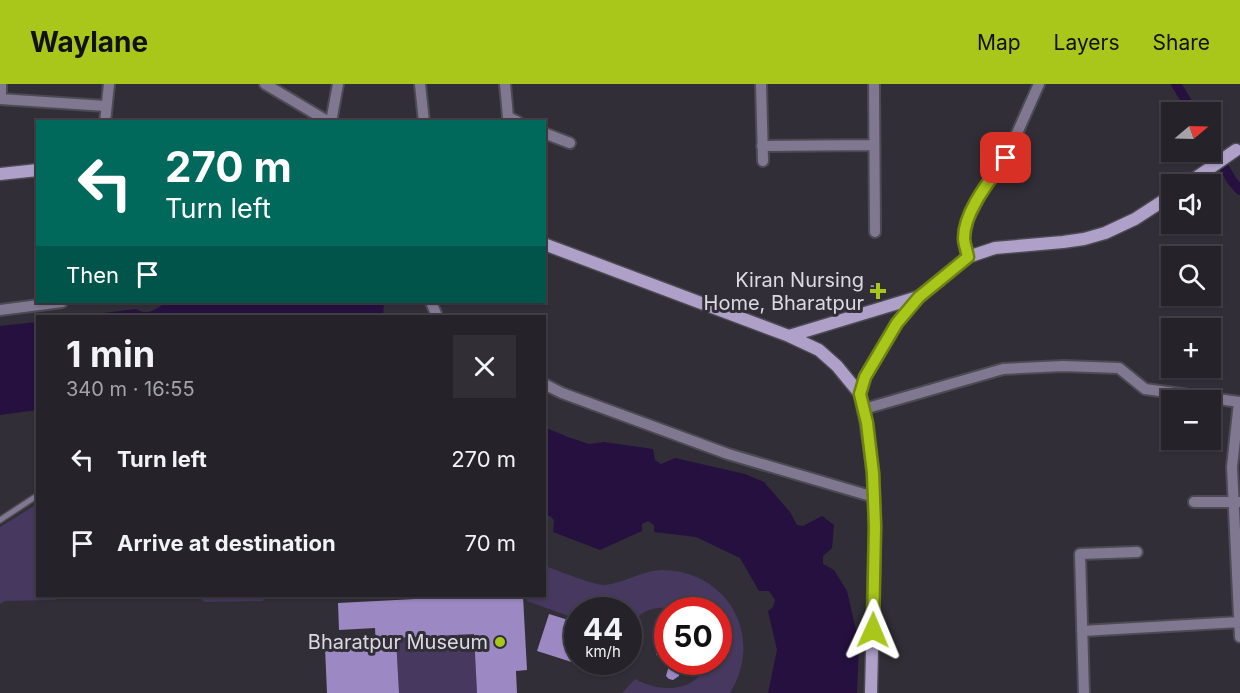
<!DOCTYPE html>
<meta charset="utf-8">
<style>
body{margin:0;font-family:Inter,sans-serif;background:#312f35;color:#f1f3f6;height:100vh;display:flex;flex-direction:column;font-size:22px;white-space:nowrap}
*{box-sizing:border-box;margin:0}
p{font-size:20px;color:#a3a4a8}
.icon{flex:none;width:33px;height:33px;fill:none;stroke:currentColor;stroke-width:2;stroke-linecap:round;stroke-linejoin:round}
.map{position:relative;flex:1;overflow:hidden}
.sheet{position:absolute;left:36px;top:231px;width:510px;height:282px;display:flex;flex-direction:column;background:#252229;border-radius:0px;box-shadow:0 2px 4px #0004,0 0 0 2px #423f46}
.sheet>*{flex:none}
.banner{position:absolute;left:36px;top:36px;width:510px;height:183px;border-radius:0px;box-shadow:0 2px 4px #0004,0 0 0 2px #423f46;background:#00695c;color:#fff;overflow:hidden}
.needle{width:39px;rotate:71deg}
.tools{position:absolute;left:1161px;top:18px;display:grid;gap:12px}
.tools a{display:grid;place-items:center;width:60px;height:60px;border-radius:0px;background:#252229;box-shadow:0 2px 4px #0004,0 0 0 2px #423f46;font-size:30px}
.speed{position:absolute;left:564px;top:513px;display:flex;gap:12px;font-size:30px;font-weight:700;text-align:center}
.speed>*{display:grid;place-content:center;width:78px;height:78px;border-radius:50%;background:#252229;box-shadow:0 2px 4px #0004,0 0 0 2px #423f46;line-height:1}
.speed small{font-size:15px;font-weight:400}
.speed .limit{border:9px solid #d22;background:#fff;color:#111}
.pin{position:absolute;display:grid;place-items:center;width:51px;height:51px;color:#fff;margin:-26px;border-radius:12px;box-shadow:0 3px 9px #0006}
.me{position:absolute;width:66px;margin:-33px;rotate:1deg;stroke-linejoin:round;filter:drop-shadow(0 0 4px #0008)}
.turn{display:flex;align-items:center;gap:21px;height:126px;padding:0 30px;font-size:27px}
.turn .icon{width:78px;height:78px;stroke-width:2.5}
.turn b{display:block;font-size:42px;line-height:51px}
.then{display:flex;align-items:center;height:57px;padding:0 30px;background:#0003;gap:12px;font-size:22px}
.round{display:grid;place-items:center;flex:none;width:63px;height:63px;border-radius:0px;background:#312f35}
.headline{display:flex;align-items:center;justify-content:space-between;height:102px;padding:0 30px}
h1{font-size:36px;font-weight:700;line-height:45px}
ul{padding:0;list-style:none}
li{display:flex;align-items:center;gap:18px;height:84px;padding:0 30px}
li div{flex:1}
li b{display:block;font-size:22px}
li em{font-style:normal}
header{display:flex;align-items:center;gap:36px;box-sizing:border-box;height:84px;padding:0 30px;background:#a9c71b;color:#111}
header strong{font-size:28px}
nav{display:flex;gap:33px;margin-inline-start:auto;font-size:21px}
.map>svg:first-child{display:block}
.green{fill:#46385e}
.water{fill:#251040}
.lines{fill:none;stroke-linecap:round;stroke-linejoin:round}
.canal{stroke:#251040;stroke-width:10}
.building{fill:#9c88c2}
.lane-casing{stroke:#4c4a52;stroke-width:8}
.street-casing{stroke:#4c4a52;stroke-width:14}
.secondary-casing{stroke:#4c4a52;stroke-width:15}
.lane{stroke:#807891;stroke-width:5}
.street{stroke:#807891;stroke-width:10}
.secondary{stroke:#aea0c8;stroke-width:12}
.route-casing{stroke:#6e8112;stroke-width:15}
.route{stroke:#a9c71b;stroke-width:10}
.poi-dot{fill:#a9c71b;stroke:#312e37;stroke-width:2}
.labels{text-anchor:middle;stroke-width:6;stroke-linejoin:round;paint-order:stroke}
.poi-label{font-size:20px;fill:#dcdae1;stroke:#312e37;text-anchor:end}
</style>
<header>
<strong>Waylane</strong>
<nav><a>Map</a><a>Layers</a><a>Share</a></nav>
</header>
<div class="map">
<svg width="1240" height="609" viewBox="0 0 1240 609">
<rect width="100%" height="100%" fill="#312e37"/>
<!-- green -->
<path class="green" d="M37 420 38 512H62L55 516 5 517 0 520V443Z
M545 482C557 486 595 502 605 501 624 499 643 486 663 486 728 487 765 553 730 609H622L635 595C660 609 697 609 707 578H718V526C708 526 695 529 684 526 660 522 643 521 629 544L628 526H578L577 535 527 517 525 512H544Z
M196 512H265L263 517 205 518Z
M474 550 477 609H399L396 554Z"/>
<!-- water -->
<path class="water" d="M165 218H384L383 232H79L136 225C147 232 157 226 165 218Z
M37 238V326L0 331V242Z
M544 343 568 353 589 360 604 358 653 365 655 376 661 380 675 374 745 390 764 398 790 428 797 441 803 442 822 432 834 441 832 464 823 472V480L834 486 847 507 859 559 857 609H768L777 566 768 527 773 523 775 516 769 507H759L740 474 696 453 654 448V441L648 437 642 440V447L600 466 553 448 554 436 550 432H545Z"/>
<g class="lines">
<!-- canal -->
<path class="canal" d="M1176 0 1193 28
M1210 59 1232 97 1240 106"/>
</g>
<!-- building -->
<path class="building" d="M871 201 883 203 881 212 869 210Z
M473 512H523L527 586 516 587 517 609H477L474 550 396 554 399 609H327L325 564 376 562 375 544 339 546 338 519Z
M549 530 578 539V580L537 567Z
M659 558 668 560V573L656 571Z
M670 578H675L679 587V592L673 596 669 595 666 592Z"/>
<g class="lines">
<!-- lane casing -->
<g class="lane-casing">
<path id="lane" d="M0 436 38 411"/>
</g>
<!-- street casing -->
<g class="street-casing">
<path id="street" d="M265 0 329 38
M420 0 424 38
M505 0 508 33 518 38
M761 0 763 77
M874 0 875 148
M0 15 106 22
M1 15V0
M105 38 109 0
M331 38 338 0
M544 49 570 59
M762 62 874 61
M968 173 964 154 968 135 983 106 1006 74 1039 0
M431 218 437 232
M0 226 62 218
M544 300 562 309 728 370 874 413
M1239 318 1232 383 1240 553
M864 325 1003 285 1063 282 1119 284 1145 305 1240 318
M1194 418H1239
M1082 547 1240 538
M1084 609 1080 470 1137 468"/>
</g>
<!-- secondary casing -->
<g class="secondary-casing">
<path id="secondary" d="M0 90 38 86
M1187 100 1236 66
M544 160 789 252 918 213
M789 252 819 266 837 282 860 310
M871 609 875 442 873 389 866 339 860 310 865 293 897 239 919 213 968 173 995 164 1063 158 1084 155 1105 149 1135 135 1172 111"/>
</g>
<!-- lane -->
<use href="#lane" class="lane"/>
<!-- street -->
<use href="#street" class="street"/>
<!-- secondary -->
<use href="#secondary" class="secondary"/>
</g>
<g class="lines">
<!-- route casing -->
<g class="route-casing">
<path id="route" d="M873 546 875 442 873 389 867 339 860 310 865 293 897 239 919 213 968 173C967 167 964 160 964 154 964 127 991 95 1006 74"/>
</g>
<!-- route -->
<use href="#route" class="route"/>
</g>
<!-- markers -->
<g class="poi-dot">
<path d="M875 198h6v6h6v6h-6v6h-6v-6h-6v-6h6z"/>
<circle cx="500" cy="558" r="6"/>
</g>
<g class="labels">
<!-- poi labels -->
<g class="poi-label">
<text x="864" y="203">Kiran Nursing<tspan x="864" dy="23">Home, Bharatpur</tspan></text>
<text x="488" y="565">Bharatpur Museum</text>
</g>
</g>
</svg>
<div class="tools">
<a><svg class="needle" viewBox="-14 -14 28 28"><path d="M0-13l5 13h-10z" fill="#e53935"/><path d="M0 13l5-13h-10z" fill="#a3a4a8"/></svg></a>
<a><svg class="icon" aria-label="sound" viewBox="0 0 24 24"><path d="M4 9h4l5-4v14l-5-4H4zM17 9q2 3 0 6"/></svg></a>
<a><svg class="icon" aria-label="search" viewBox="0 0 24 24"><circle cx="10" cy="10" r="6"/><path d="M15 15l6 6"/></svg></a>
<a>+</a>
<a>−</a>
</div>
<div class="speed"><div>44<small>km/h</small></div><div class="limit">50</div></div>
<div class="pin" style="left:1006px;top:74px;background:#d93025"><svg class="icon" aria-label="arrive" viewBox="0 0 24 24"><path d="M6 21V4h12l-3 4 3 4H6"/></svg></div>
<svg class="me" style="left:873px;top:546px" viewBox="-20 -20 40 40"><path d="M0-17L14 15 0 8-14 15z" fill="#a9c71b" stroke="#fff" stroke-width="4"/></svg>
<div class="banner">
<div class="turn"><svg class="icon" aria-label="left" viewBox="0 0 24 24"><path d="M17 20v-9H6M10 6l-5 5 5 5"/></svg><div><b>270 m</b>Turn left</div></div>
<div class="then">Then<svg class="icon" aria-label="arrive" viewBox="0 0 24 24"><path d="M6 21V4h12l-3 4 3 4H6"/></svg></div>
</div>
<section class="sheet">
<div class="headline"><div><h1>1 min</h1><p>340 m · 16:55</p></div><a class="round"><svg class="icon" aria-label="close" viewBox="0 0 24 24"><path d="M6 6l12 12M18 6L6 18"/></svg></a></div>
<ul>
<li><svg class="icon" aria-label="left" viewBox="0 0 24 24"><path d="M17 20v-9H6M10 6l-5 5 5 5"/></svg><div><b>Turn left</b></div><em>270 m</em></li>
<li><svg class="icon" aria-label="arrive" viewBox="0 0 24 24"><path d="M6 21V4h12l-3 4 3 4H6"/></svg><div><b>Arrive at destination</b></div><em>70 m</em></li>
</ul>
</section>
</div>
